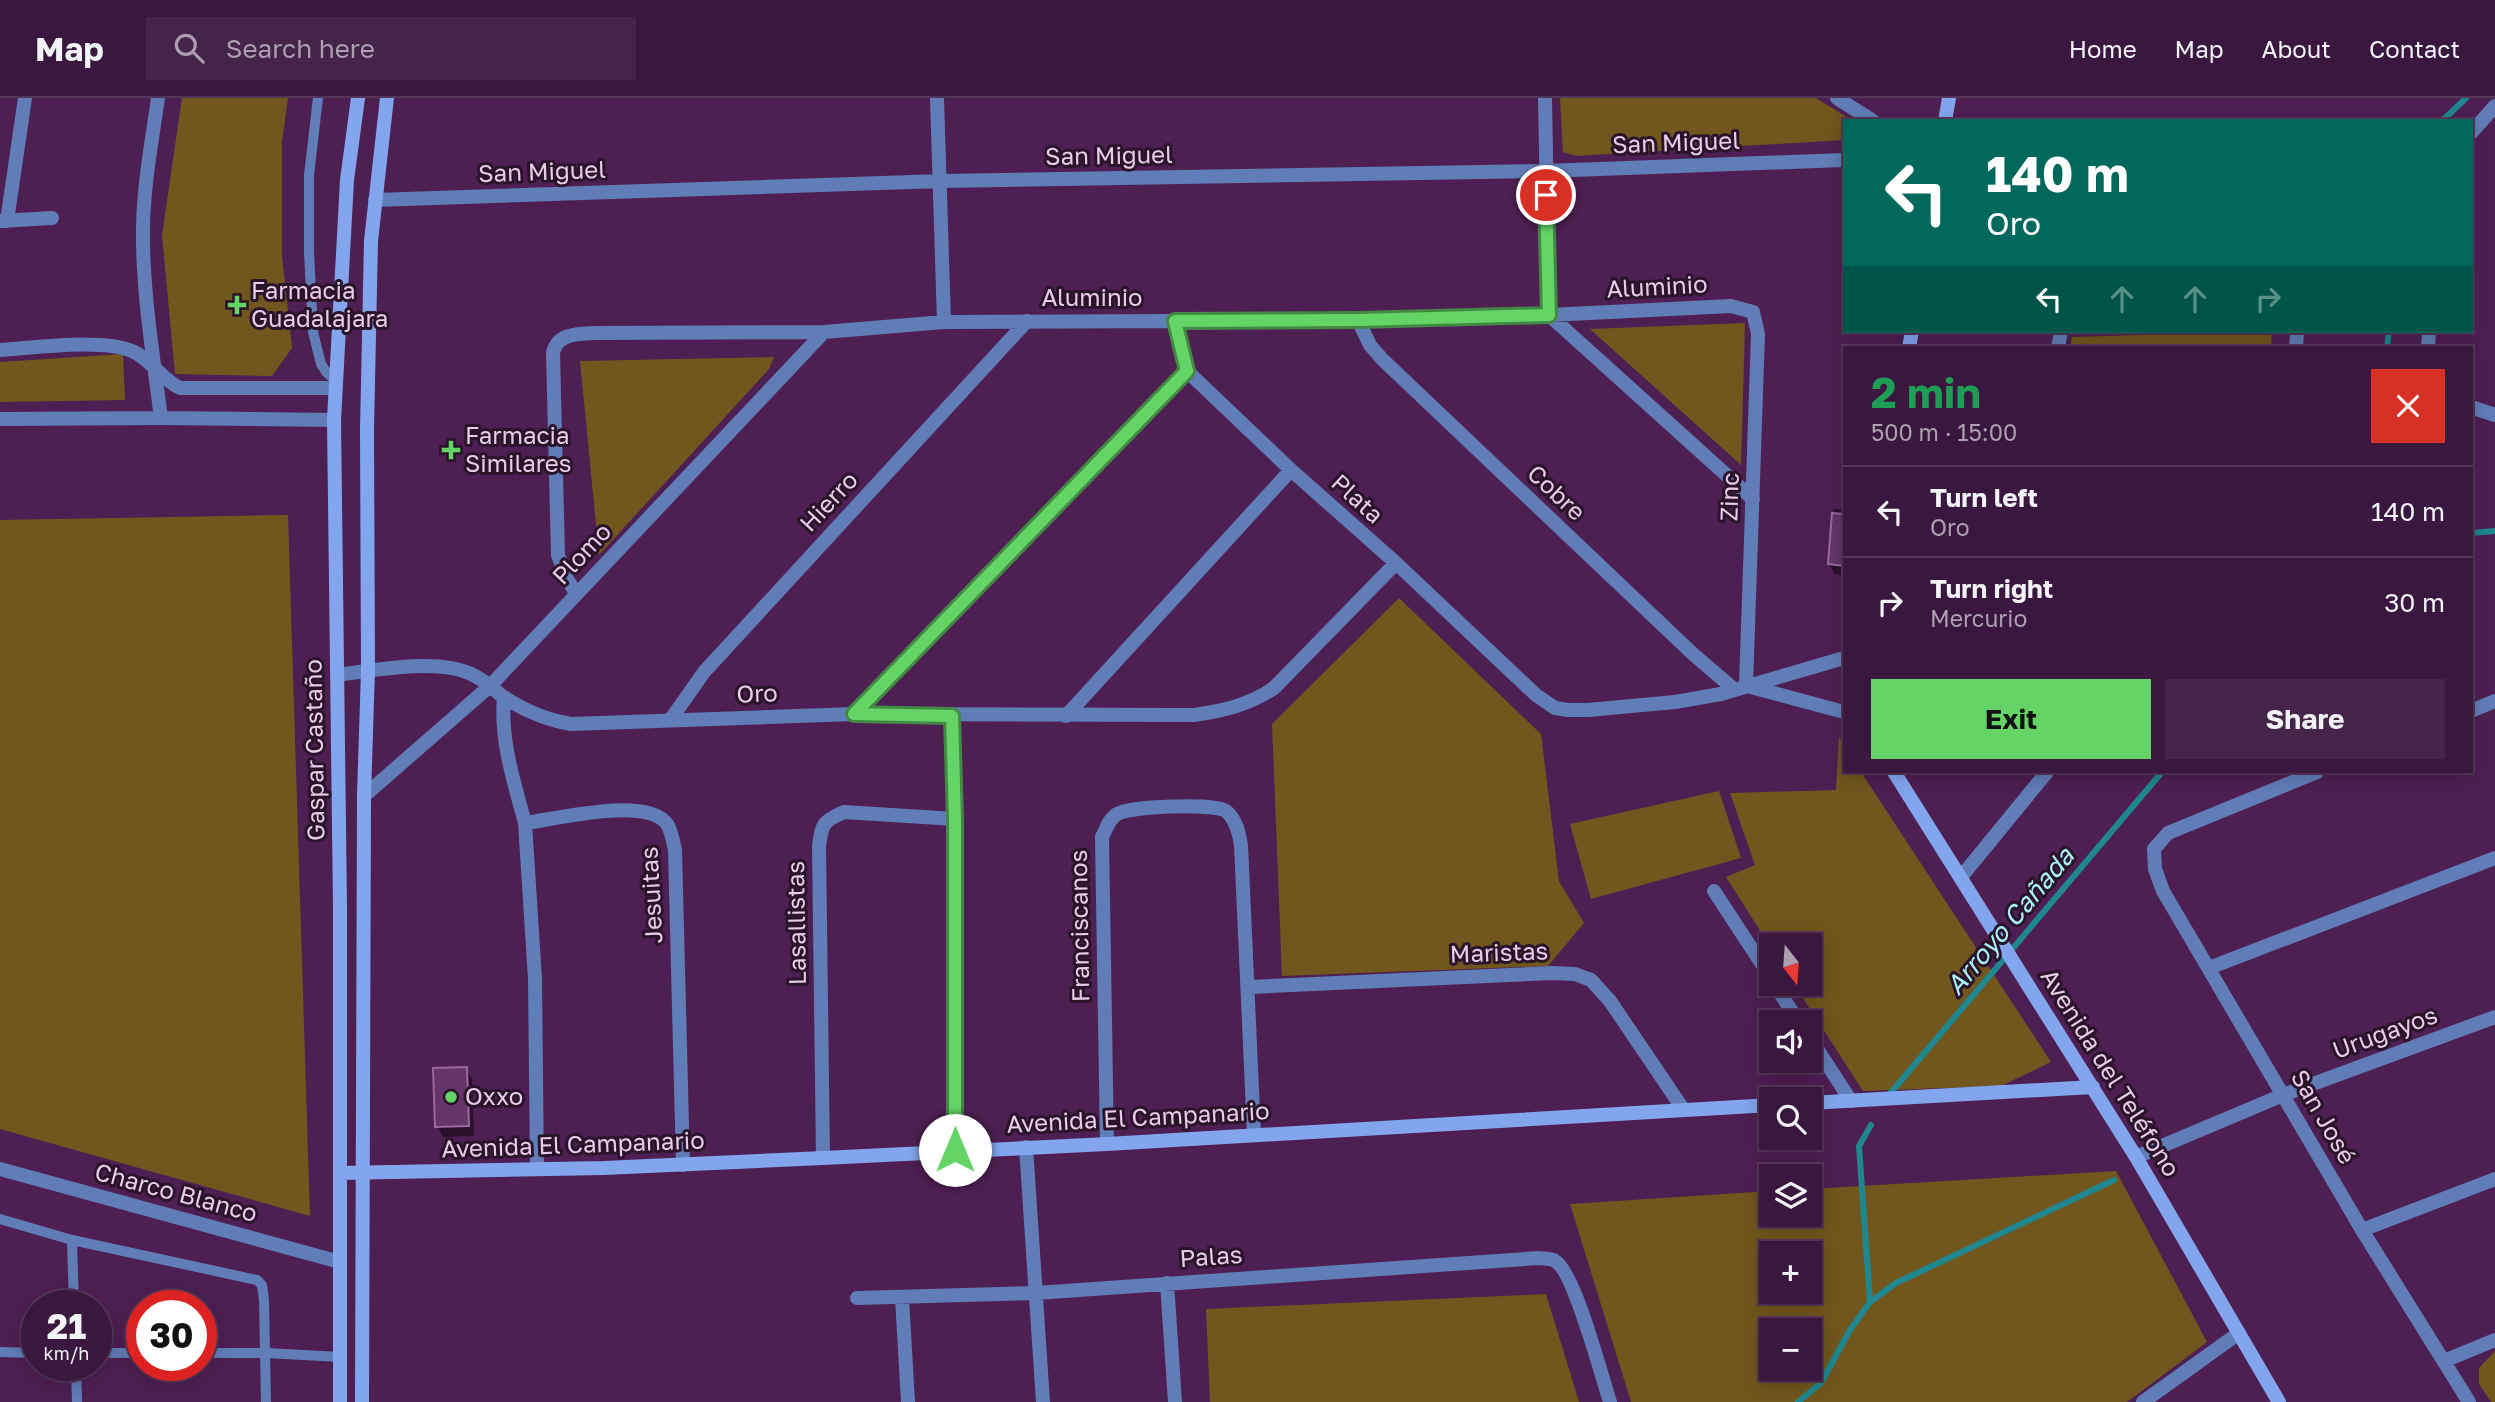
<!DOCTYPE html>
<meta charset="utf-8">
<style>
body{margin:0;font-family:"Golos Text",sans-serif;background:#452449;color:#f1f3f6;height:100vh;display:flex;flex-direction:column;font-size:26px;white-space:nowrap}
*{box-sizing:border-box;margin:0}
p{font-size:23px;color:#ab9fb0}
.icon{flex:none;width:38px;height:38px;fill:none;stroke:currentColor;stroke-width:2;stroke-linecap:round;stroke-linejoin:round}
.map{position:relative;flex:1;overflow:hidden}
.sheet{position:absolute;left:1843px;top:248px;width:630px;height:427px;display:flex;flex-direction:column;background:#3a173e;border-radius:0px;box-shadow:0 4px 18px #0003,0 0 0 2px #543658}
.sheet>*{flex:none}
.hud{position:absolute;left:1843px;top:21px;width:630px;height:214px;border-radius:0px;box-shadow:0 4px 18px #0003,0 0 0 2px #543658;background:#00695c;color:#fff;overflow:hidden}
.needle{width:46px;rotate:163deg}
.controls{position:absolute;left:1759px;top:835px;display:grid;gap:14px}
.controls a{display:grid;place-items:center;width:63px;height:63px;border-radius:0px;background:#3a173e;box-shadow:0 4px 18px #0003,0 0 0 2px #543658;font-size:35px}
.speed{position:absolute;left:21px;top:1192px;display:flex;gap:14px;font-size:35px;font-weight:700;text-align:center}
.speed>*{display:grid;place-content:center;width:91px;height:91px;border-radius:50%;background:#3a173e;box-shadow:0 4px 18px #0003,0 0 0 2px #543658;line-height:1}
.speed small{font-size:18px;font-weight:400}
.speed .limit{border:10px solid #d22;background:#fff;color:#111}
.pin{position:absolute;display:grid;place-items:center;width:60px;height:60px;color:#fff;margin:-30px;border:4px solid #fff;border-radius:50%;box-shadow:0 2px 7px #0007}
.me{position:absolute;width:77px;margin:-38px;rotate:0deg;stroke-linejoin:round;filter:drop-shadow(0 0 5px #0008)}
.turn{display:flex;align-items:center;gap:24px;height:147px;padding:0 28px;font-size:32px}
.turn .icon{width:91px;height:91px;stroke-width:2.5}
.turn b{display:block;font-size:49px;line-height:60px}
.lanes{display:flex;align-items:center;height:66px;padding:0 28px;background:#0003;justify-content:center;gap:35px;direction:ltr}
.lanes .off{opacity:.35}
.round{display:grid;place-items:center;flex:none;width:74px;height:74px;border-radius:0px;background:#452449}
.headline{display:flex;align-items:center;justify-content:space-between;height:119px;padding:0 28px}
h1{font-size:42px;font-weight:700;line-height:52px;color:#1e9e55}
.cta{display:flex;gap:14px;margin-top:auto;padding:14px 28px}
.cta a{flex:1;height:80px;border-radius:0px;background:#65d467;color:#111;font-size:28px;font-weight:700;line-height:80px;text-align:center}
.cta a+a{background:#452449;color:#f1f3f6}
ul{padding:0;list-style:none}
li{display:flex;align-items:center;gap:21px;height:91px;padding:0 28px;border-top:2px solid #543658}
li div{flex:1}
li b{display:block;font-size:26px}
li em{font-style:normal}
header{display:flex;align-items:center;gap:42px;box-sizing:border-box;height:98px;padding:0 35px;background:#3a173e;border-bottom:2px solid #543658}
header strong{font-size:33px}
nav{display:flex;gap:38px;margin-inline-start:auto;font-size:24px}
.search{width:490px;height:63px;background:#452449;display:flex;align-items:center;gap:18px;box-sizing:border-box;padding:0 24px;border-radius:0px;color:#ab9fb0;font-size:26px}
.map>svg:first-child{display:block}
.green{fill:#71571d;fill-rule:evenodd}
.shadow{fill:#0007}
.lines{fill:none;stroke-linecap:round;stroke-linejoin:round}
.stream{stroke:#1e8790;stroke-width:6}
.building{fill:#65356a;stroke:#9b68a0;stroke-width:2}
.lane{stroke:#617db7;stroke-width:10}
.street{stroke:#617db7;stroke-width:14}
.secondary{stroke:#82a5ee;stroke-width:14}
.route-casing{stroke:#428a43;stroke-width:18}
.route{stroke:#65d467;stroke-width:12}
.poi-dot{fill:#65d467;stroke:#29142a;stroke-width:2.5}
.labels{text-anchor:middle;stroke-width:6;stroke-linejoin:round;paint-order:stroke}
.street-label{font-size:24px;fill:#e8ccea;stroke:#29142a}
.poi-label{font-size:24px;fill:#e8ccea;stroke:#29142a;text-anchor:start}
.water-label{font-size:26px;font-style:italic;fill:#a9f1f9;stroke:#29142a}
</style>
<header>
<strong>Map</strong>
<div class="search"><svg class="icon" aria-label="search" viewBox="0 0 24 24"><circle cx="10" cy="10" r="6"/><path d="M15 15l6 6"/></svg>Search here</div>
<nav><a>Home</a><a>Map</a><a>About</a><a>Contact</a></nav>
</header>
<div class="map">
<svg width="2495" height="1304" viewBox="0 0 2495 1304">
<rect width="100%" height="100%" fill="#4e1f52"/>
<!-- green -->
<path class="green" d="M182 0H288L282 44V158L292 250 272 278 175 276 162 137Z
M1560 0H1816L1853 23H1844V42L1576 58 1563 54Z
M1745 225 1741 367 1590 231Z
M2272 233 2271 250H2070L2072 239Z
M123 256 125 302 0 304V264Z
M774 259 769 271 599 457 580 263Z
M288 417 310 1118 0 1031V422Z
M1399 500 1541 636 1559 783 1584 825 1548 868 1282 878 1272 626Z
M1839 639 1844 648V674H1861L2051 964 2001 988 1863 993 1794 886H1810V847H1771V850L1726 779 1755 767 1730 695 1836 692Z
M1719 693 1741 760 1591 801 1570 726Z
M2116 1073 2207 1244 2127 1304H1631L1570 1106 1771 1093V1116H1810V1091ZM1810 1155V1194H1771V1155ZM1810 1232V1270H1771V1232Z
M1546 1196 1579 1304H1210L1206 1211Z
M2495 1253V1304H2491L2479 1286V1270Z"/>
<!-- shadow -->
<path class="shadow" d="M1834 411 1844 412V477L1835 476 1829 466Z
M466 971 472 981 474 1038 443 1039 437 1028Z"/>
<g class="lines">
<!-- stream -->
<path class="stream" d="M2442 23 2466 0
M2387 250 2389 233
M2471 435 2495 433
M1888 998 2162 674
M1870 1204 1859 1048 1871 1027
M1798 1304 1821 1285 1850 1232 1870 1204 1896 1185 2114 1082"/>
</g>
<!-- building -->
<path class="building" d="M1832 415 1844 416V468L1828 466Z
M467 969 469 1028 435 1029 433 970Z"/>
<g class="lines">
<!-- lane -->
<path class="lane" d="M318 0 309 77V154L313 234 321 266 327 275 336 282
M0 1121 72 1142 257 1182 262 1187 264 1202 266 1304
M72 1142 74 1208
M0 1254 37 1255
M96 1255H142
M201 1255H266L340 1259
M76 1267 77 1304"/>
<!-- street -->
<path class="street" d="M158 0C152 42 144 85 143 128 142 191 153 257 161 320
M937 0 944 224
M1545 0 1549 217 1753 401
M1837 0 1873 23
M2471 35 2495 8
M375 102 941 83 1546 73 1844 62
M0 123 52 120
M7 123 25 0
M1358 222 1370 247 1382 261 1693 556 1735 592
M1175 223 1187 273 1291 372 1396 465 1536 597 1555 610 1568 612H1588L1675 604 1721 596 1844 560
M2058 250 2061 233
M2296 250 2297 233
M2428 250 2429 233
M0 252C34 250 101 240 132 253 151 261 161 281 180 290H335
M2471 309 2495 317
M0 321 161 320 334 322
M576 495 567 481 558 457 553 255C557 235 578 236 595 235L824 234 944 224 1358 222 1549 217 1731 208 1753 214 1758 236 1746 587
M338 577C374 572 438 560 471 576 483 581 492 590 502 598 523 612 546 622 571 626L854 616 1194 617C1223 613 1249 607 1274 590L1396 465
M1747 588 1844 614
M504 599C500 642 514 684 525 725
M2471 613 2495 603
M854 616 1187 273
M952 618 955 721V1052
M1066 618 1291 372
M671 621 704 574 1027 223
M2317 674 2168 735 2154 751 2155 771 2163 793 2362 1132 2469 1304
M364 698 490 588 824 234
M1961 779 2047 674
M1714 793 1771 880
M2209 870 2495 760
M1774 886 1799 924
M1249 889 1552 875 1575 876 1591 882 1610 903 1683 1011
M1810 940 1851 1003
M1107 1046 1102 739C1106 731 1109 721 1117 716 1131 708 1214 705 1226 713 1236 721 1239 735 1241 747L1254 1036
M1026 1049 1043 1304
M2136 1059 2283 997 2495 919
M823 1060 819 748C822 726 823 723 844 714L955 721
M0 1071 340 1164
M537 1071 535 881 525 725C557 721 646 698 667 726 672 734 673 744 675 752L683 1067
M2362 1132 2495 1081
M1167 1185 1175 1304
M857 1200 1036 1195 1539 1160C1544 1161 1551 1160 1555 1163 1574 1172 1602 1280 1610 1304
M902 1200 908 1304
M2444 1263 2495 1242
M2143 1304 2239 1235"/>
<!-- secondary -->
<path class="secondary" d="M1945 23 1949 0
M1909 250 1912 233
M1894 674 2136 1059 2279 1304
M1810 1005 2093 989
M340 1075 604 1070 823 1060 1107 1046 1771 1007
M340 1304V810L334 322 347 82 358 0
M362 1304 364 698 368 572 367 331 371 143 387 0"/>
</g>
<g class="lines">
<!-- route casing -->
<g class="route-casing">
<path id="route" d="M955 1052V721L952 618 854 616 1187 273 1175 223 1358 222 1549 217 1546 97"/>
</g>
<!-- route -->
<use href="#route" class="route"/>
</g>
<!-- markers -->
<g class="poi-dot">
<path d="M233.5 196.5h7v7h7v7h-7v7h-7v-7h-7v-7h7z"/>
<path d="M447.5 341.5h7v7h7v7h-7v7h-7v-7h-7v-7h7z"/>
<circle cx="451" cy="999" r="7"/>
</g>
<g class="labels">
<!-- street labels -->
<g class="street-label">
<text transform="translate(1676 45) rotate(-2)" y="8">San Miguel</text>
<text transform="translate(1109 58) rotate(-1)" y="8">San Miguel</text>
<text transform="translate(542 74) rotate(-2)" y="8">San Miguel</text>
<text transform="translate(1657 189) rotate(-3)" y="8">Aluminio</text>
<text x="1092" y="208">Aluminio</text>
<text transform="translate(1556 395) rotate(43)" y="8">Cobre</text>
<text transform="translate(1730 399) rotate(-88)" y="8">Zinc</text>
<text transform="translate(1357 401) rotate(42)" y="8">Plata</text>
<text transform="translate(829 404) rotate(-47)" y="8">Hierro</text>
<text transform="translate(582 456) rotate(-47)" y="8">Plomo</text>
<text transform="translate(757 596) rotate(-2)" y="8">Oro</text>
<text transform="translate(315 652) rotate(-91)" y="8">Gaspar Castaño</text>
<text transform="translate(652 797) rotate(-93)" y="8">Jesuitas</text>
<text transform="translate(797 825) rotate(-91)" y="8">Lasallistas</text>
<text transform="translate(1080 828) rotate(-91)" y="8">Franciscanos</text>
<text transform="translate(1499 855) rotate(-2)" y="8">Maristas</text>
<text transform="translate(2385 935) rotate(-20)" y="8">Urugayos</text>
<text transform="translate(2110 975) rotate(58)" y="8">Avenida del Teléfono</text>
<text transform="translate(2323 1019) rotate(60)" y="8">San José</text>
<text transform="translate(1138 1020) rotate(-3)" y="8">Avenida El Campanario</text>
<text transform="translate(573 1047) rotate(-2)" y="8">Avenida El Campanario</text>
<text transform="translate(176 1095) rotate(15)" y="8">Charco Blanco</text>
<text transform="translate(1211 1159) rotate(-4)" y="8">Palas</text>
</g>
<!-- poi labels -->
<g class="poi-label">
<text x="251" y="201">Farmacia<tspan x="251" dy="28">Guadalajara</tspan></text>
<text x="465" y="346">Farmacia<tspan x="465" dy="28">Similares</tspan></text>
<text x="465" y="1007">Oxxo</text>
</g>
<!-- water labels -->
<g class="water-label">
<text transform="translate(2010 823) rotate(-50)" y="9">Arroyo Cañada</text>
</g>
</g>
</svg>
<div class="controls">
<a><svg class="needle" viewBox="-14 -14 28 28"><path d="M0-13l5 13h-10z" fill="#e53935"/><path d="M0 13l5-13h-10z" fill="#ab9fb0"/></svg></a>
<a><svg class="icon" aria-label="sound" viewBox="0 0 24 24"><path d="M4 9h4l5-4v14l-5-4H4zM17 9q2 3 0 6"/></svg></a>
<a><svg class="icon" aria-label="search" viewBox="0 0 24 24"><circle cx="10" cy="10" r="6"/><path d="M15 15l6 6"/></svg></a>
<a><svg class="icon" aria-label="layers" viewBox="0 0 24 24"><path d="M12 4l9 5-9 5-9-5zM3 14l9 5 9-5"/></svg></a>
<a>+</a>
<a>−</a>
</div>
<div class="speed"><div>21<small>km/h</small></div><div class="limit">30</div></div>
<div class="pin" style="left:1546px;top:97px;background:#d93025"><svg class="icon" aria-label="arrive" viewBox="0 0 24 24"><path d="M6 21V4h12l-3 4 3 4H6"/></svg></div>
<svg class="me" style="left:955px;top:1052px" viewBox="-20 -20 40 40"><circle r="19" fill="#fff"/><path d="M0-13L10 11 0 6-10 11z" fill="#65d467"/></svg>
<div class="hud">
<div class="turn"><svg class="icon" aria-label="left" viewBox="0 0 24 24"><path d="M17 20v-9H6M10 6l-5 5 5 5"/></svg><div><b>140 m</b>Oro</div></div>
<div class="lanes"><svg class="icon" aria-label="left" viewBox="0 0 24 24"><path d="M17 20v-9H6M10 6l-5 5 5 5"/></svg><svg class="icon off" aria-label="ahead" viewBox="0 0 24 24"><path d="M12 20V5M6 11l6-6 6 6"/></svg><svg class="icon off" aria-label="ahead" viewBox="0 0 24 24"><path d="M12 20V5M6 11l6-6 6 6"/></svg><svg class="icon off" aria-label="right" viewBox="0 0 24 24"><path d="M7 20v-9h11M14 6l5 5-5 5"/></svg></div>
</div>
<section class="sheet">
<div class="headline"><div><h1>2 min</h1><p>500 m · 15:00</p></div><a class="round" style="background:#d93025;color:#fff"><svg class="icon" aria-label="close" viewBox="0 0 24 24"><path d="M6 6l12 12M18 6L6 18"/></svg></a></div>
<ul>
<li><svg class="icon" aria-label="left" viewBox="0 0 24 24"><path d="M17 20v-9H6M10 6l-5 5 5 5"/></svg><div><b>Turn left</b><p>Oro</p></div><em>140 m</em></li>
<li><svg class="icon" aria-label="right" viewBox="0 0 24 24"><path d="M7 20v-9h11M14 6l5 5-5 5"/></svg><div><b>Turn right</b><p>Mercurio</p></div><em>30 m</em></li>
</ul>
<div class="cta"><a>Exit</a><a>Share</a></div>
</section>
</div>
